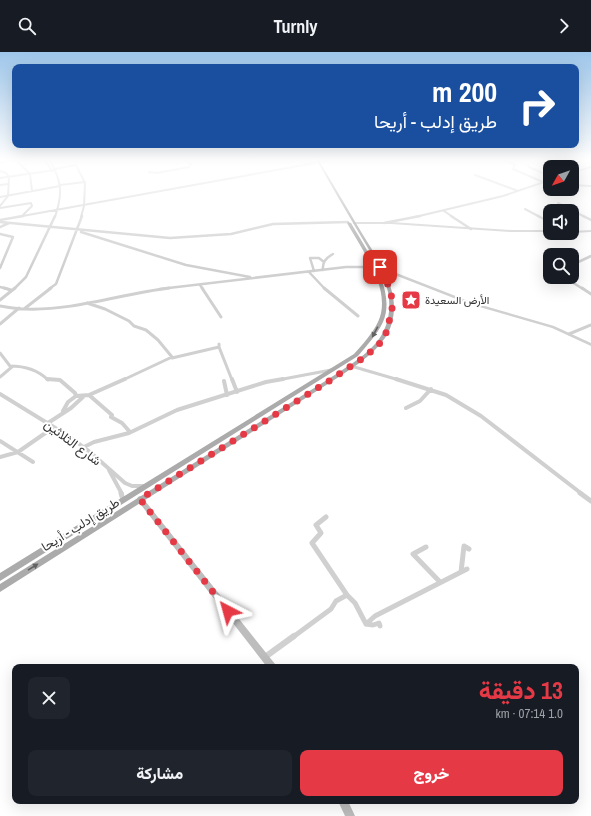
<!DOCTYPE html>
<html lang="ar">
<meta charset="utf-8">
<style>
body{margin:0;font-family:"Archivo Narrow",Vazirmatn,sans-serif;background:#20242c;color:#f1f3f6;direction:rtl;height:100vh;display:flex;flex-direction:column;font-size:15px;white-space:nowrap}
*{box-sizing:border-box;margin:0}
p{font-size:13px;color:#9ea1a6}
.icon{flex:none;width:22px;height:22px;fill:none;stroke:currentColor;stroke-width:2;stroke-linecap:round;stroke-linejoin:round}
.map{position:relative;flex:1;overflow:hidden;direction:ltr}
.details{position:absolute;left:12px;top:612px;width:567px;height:140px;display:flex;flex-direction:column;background:#171b24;border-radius:8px;box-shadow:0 4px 16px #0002;direction:rtl}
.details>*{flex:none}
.top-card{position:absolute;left:12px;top:12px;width:567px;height:84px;border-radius:8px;box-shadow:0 4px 16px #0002;direction:rtl;background:#1a4fa0;color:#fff;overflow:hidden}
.needle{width:26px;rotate:230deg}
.buttons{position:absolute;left:543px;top:108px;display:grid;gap:8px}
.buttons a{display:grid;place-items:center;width:36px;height:36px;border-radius:8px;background:#171b24;box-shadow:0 4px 16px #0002;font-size:20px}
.pin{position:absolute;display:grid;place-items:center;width:34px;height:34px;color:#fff;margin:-17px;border-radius:8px;box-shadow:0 2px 6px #0006}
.me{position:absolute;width:44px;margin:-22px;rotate:321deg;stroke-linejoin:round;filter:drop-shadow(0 0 3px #0008)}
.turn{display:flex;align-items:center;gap:14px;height:84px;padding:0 16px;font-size:18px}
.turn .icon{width:52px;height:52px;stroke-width:2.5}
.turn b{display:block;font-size:28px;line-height:34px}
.round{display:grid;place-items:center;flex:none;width:42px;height:42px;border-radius:8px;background:#20242c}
.headline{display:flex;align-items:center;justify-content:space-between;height:68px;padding:0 16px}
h1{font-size:24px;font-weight:800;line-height:30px;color:#e63946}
.primary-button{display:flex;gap:8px;margin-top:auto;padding:8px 16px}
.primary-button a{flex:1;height:46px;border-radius:8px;background:#e63946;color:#fff;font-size:16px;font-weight:800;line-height:46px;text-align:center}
.primary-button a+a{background:#20242c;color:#f1f3f6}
header{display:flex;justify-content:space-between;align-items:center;height:52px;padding:0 16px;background:#171b24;font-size:18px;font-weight:800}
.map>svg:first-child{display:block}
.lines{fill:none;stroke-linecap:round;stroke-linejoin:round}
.minor-far5{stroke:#d0d0d0;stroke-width:2}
.minor-far4{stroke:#d0d0d0;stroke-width:2.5}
.minor-far3{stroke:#d0d0d0;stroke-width:3}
.minor-far2{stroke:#d0d0d0;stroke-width:4}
.minor-far1{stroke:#d0d0d0;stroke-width:5}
.minor{stroke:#d0d0d0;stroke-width:6}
.tertiary{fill:#d0d0d0;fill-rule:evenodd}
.secondary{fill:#bdbdbd;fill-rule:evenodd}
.primary{fill:#ababab;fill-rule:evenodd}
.oneway{fill:#636363}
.route{stroke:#e63946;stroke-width:7;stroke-dasharray:0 12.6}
.labels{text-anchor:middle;stroke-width:4;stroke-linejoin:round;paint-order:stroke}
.far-poi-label{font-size:11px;fill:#333;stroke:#fff;text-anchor:start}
.street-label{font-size:13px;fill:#333;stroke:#fff}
</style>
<header><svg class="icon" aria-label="forward" viewBox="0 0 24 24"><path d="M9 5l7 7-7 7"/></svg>Turnly<svg class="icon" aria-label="search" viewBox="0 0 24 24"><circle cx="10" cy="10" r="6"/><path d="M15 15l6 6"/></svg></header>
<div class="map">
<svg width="591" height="764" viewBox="0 0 591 764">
<rect width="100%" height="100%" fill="#fff"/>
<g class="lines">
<!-- minor-far5 -->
<path class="minor-far5" d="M44 107 52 119
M49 107C62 129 63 141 55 165
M16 108 30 122 32 139
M506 109 515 113 513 117 543 130
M0 111 17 107
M528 113 529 115 550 124
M55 117 76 113 85 131 84 154 81 165
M0 119 6 121 9 125 8 144 0 154
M149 120 157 121 189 115 191 112 184 107
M572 121 591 115
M475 123 518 139
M0 126 55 118
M0 133 8 132
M60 133 85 130
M572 133 591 134
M0 145 60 134
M558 151 585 165
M0 156 31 151 32 154 23 163
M525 157 540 165
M444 159 453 165
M17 165 315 111
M415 165 503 144 550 128"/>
<!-- minor-far4 -->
<path class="minor-far4" d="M451 164 471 177
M538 164 550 170
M583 164 591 168
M0 168 23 164
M0 170 170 186 231 182 273 172 348 170
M384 171 420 164
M0 175 9 171
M81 180 186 213 250 225
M0 182 13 185 0 216
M572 213 591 204
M323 218C322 210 326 206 333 202
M314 219 310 206H319L324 210
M309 220 325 237
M564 225 583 237
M200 233 203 237
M0 235 8 237
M14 237 26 225 55 164
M49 237 56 232 82 164
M160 237 346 215H374"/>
<!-- minor-far3 -->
<path class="minor-far3" d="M4 236 11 238
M202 236 221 265
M324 236 358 264
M582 236 591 242
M0 248 15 236
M87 251 105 257 129 269 134 274 146 278 158 288 172 305 123 328
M0 254C8 255 16 257 25 257 73 259 121 242 169 236
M24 257 51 236
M0 272 19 256
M569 282 591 273
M219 295 232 328
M0 301 10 314C24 314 38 318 48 328
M172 306 219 295V292
M351 314 399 328
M0 325 13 314
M278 328 331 318"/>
<!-- minor-far2 -->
<path class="minor-far2" d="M47 327 60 328 75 341 76 344 89 343
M125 327 89 343 112 363 111 365 122 371 130 380
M232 327 237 340
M396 327 446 343 481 364 582 442
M224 329 227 343
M0 342 70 385 90 400 125 431 132 434H146
M406 356 420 349 431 337
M63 359 68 350 76 344
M48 371 71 356 83 345
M0 389 33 410
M84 395 94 390 129 381 177 358 266 330 283 327
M0 405 18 400 54 375
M109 418 122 442"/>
<!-- minor-far1 -->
<path class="minor-far1" d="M121 441 123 448
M580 441 591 449
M426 495 413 502 440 530
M461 520 464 494 469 497
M347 543 355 551 366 572 373 573 379 571 380 574
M366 572 375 564 467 517
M293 585 331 557 336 549 347 543 312 491 321 481 316 473 326 465"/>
<!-- minor -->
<path class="minor" d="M265 605 294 584"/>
<!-- tertiary -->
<path class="tertiary" d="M330 107H334L318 111 317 110Z
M353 170H391L511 178H550V180H511L391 172H353Z
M591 178V180L572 181V179Z
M382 218 394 220 471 250 554 274 591 291V294L552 276 469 252 392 222 382 220Z"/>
<!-- secondary -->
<path class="secondary" d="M140 444 142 445 275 612 276 615H267L138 449 137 447 138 445Z
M338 749H348L355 764H345Z"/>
<!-- primary -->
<path class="primary" d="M316 107H318C333 132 348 158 363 183 374 201 387 219 392 240 396 255 394 273 385 286 372 305 349 318 331 330L0 540V532L327 328C345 316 370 302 381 284 389 271 391 255 388 240 384 220 372 203 362 186 346 159 331 133 316 107Z
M348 170 351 171C366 198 397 238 383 270 377 283 367 293 358 304L0 529V521L354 302C363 292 372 282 378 270 393 238 362 198 347 171Z"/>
</g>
<!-- one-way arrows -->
<defs><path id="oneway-solid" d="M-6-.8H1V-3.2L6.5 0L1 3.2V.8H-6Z"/></defs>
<g class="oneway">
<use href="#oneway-solid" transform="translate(375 280) rotate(118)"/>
<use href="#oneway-solid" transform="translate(33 515) rotate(-32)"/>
</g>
<!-- sky -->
<linearGradient id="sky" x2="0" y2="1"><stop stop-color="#9ec6ea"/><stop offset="0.5" stop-color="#fff"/><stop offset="1" stop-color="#fff" stop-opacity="0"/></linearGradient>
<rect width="591" height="214" fill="url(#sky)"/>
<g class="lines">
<!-- route -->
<path class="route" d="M228 559 140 447 329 329 366 304 380 291 387 279 393 252 390 237 380 215"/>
</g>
<!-- icons -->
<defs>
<g id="sight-square" transform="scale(1)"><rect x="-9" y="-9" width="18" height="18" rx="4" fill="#e63946" stroke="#fff"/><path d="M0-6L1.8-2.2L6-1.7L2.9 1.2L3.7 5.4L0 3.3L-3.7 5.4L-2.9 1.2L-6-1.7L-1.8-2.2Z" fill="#fff"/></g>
</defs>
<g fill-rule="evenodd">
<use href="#sight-square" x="411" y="248"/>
</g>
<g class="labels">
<!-- far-poi labels -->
<g class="far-poi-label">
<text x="425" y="252">الأرض السعيدة</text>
</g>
<!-- street labels -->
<g class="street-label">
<text transform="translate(73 390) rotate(37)" y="5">شارع الثلاثين</text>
<text transform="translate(80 472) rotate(-32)" y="5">طريق إدلب - أريحا</text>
</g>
</g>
</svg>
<div class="buttons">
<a><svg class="needle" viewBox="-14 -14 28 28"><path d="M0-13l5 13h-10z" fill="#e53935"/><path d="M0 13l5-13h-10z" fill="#9ea1a6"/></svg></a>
<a><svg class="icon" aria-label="sound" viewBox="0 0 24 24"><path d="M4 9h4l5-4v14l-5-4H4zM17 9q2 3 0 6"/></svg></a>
<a><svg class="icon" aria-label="search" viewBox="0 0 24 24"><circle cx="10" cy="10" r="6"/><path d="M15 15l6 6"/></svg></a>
</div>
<div class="pin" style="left:380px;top:215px;background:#d93025"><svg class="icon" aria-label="arrive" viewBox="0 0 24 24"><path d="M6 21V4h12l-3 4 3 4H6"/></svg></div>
<svg class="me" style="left:228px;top:559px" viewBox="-20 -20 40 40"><path d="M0-17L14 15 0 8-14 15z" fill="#e63946" stroke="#fff" stroke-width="4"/></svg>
<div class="top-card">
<div class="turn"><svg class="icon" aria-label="right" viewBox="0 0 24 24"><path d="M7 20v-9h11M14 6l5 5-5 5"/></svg><div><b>200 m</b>طريق إدلب - أريحا</div></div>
</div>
<section class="details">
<div class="headline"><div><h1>13 دقيقة</h1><p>1.0 km · 07:14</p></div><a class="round"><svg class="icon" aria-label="close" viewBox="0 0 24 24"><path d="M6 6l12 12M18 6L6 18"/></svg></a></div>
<div class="primary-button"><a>خروج</a><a>مشاركة</a></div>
</section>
</div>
